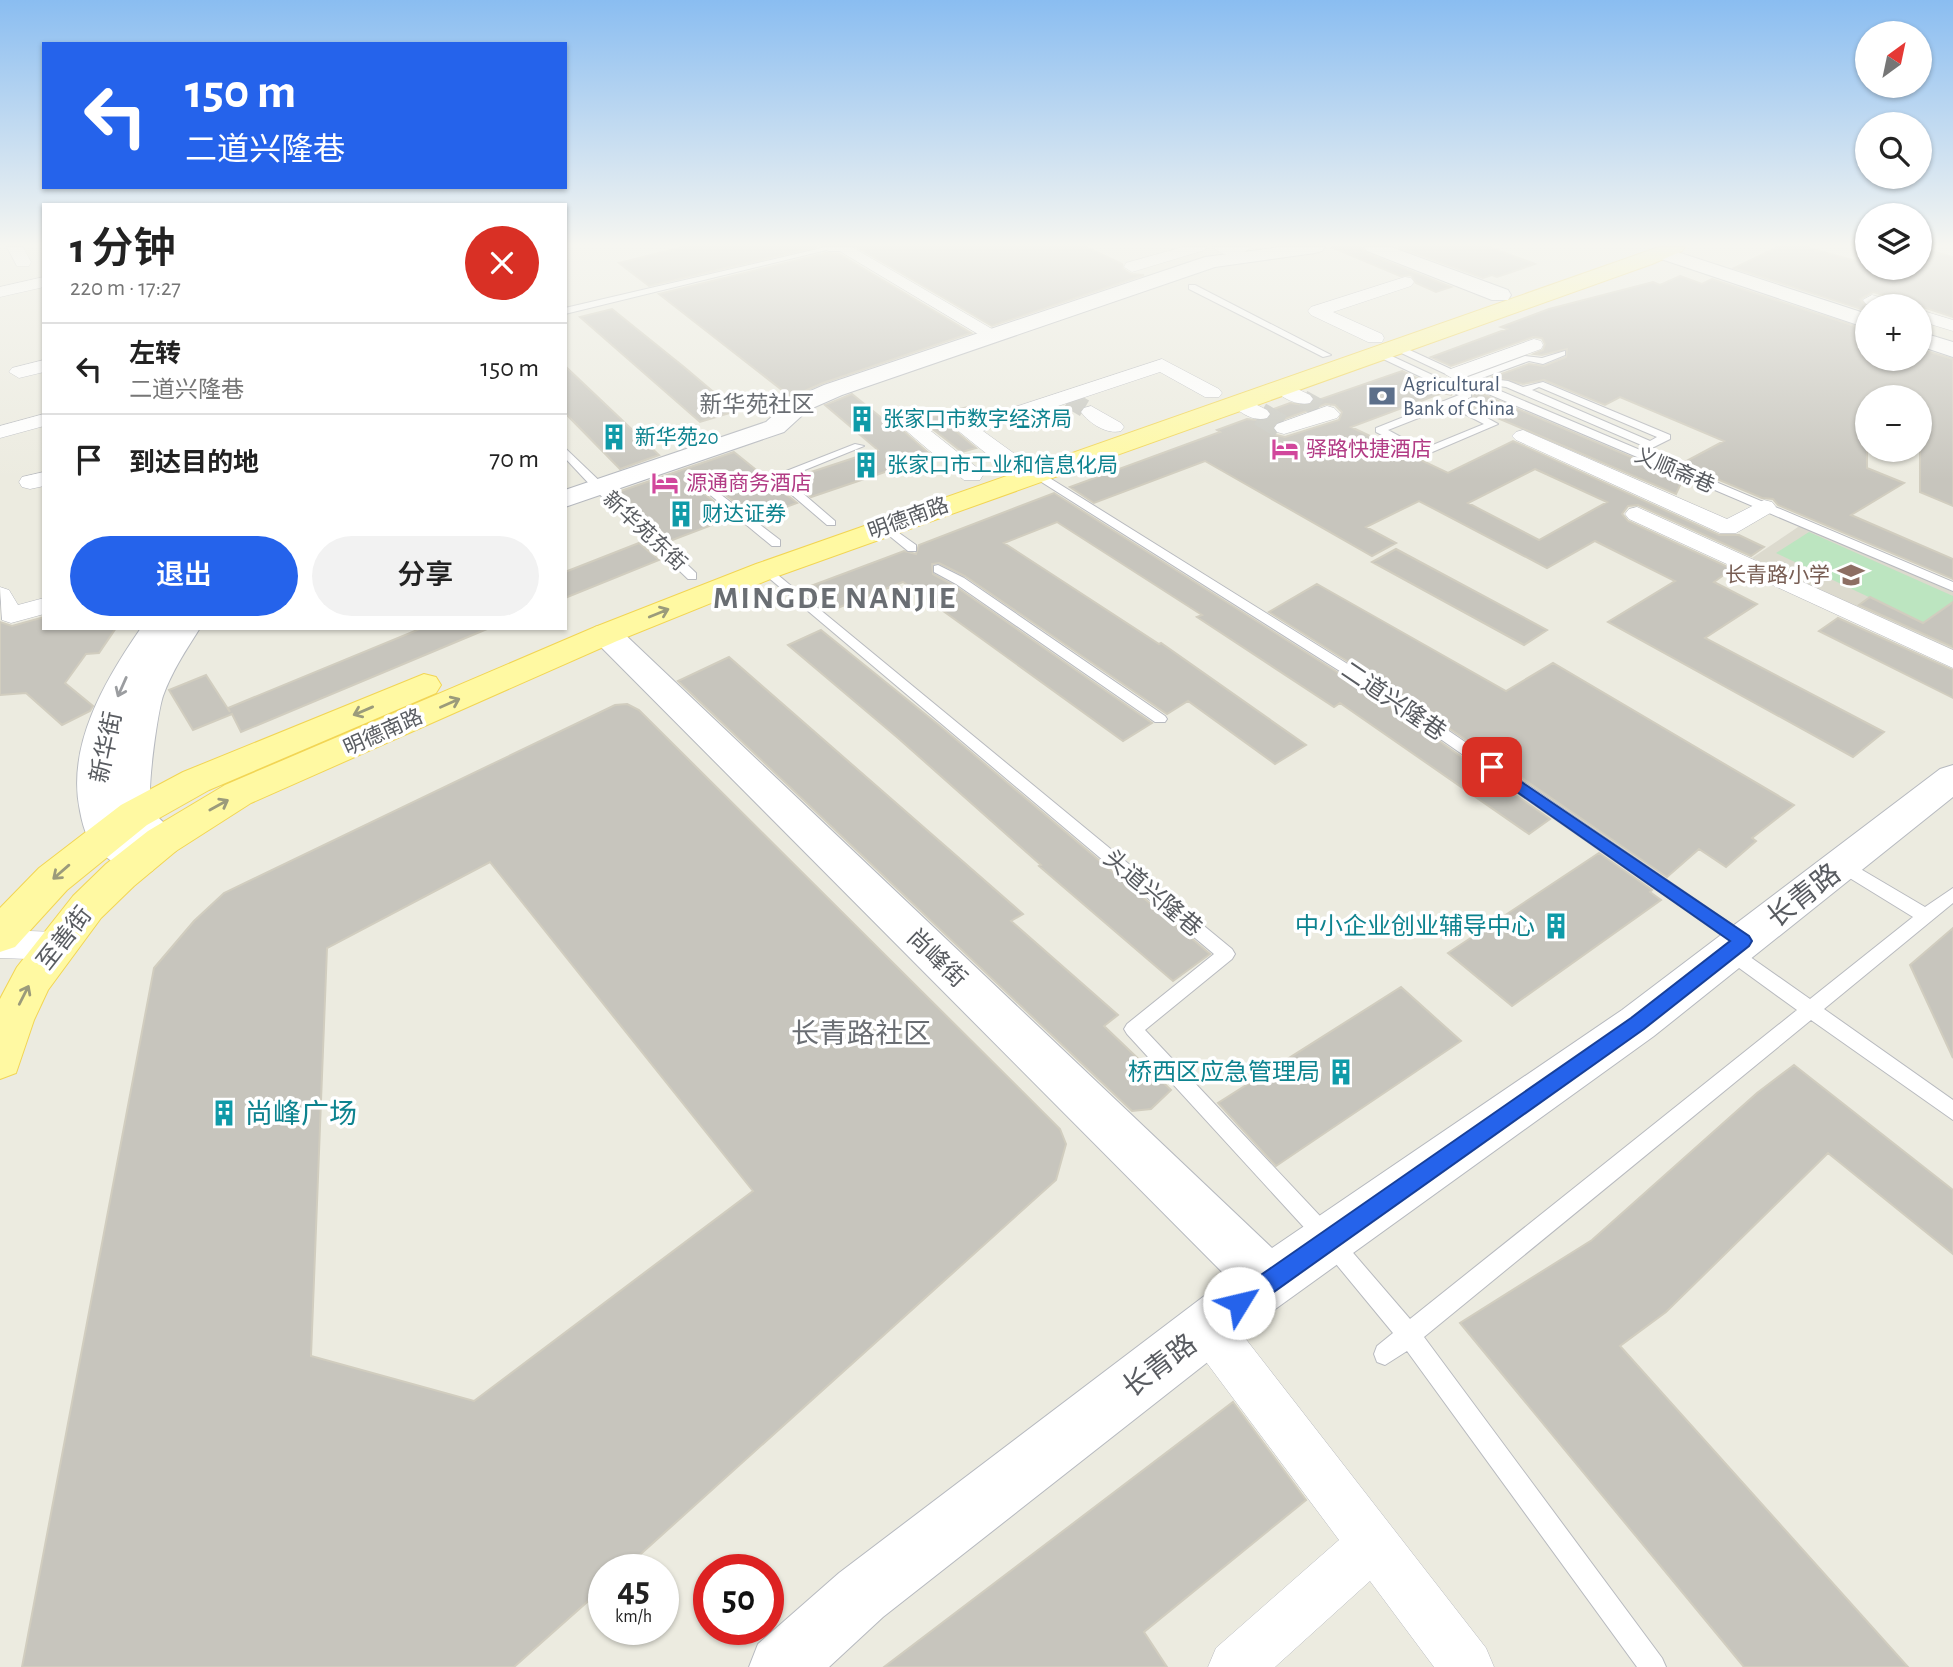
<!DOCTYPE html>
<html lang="zh">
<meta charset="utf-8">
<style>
body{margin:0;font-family:"Alegreya Sans","Noto Sans SC",sans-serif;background:#f2f2f2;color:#222;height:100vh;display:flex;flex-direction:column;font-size:26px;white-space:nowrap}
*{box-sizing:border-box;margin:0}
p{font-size:23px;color:#767676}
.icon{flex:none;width:38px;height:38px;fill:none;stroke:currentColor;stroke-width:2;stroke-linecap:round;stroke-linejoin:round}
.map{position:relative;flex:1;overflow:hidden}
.drawer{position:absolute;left:42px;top:203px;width:525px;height:427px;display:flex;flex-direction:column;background:#fff;border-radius:0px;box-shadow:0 2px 5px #0004}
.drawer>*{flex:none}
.banner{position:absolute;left:42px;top:42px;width:525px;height:147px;border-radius:0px;box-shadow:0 2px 5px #0004;background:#2563eb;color:#fff;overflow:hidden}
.needle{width:46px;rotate:33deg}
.fabs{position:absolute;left:1855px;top:21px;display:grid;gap:14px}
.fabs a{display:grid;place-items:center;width:77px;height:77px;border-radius:50%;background:#fff;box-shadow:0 2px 5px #0004;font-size:35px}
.speed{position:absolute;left:588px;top:1554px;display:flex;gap:14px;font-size:35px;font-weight:700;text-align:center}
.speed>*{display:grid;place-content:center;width:91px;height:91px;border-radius:50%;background:#fff;box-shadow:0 2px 5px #0004;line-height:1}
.speed small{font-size:18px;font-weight:400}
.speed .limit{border:10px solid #d22;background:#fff;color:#111}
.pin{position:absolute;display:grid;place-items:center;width:60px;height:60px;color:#fff;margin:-30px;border-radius:14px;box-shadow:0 4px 10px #0006}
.me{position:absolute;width:77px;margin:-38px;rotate:54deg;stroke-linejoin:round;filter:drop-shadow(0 0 5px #0008)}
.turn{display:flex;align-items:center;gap:24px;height:147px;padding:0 28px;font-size:32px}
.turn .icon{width:91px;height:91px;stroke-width:2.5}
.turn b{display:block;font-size:49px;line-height:60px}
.round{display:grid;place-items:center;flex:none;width:74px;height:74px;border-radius:37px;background:#f2f2f2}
.head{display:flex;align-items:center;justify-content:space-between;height:119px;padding:0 28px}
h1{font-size:42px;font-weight:600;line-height:52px}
.primary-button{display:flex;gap:14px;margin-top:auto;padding:14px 28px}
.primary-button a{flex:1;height:80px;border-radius:42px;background:#2563eb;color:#fff;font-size:28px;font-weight:600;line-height:80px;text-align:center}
.primary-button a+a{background:#f2f2f2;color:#222}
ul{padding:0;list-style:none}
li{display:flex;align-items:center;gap:21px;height:91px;padding:0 28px;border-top:2px solid #e0e0e0}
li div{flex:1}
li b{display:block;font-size:26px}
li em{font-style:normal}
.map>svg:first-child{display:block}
.education{fill:#dcdace}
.green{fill:#bce5c0}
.building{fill:#c7c5bd;stroke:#d1cdbf;stroke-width:2;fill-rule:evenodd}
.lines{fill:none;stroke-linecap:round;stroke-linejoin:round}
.street-tunnel-far1{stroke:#c7c7c0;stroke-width:18;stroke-dasharray:18 9;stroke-linecap:butt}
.street-tunnel{stroke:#c7c7c0;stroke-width:24;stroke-dasharray:24 11;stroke-linecap:butt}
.lane-casing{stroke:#b8babf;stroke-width:2}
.street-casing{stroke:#b8babf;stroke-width:1}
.secondary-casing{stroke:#b6b9bf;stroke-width:2}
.primary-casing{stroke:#f2d554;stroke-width:2}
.lane{fill:#fff;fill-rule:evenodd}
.street{fill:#fff;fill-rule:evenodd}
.secondary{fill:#fff;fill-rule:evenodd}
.primary{fill:#fff9a2;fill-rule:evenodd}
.oneway{stroke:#9b9b7b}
.oneway2{stroke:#9b9da0}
.route{fill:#2563eb;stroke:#184099;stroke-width:2}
.labels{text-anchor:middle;stroke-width:7;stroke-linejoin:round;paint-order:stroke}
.far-service-label{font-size:21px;fill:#4e5e75;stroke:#fff;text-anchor:start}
.far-culture-label{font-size:21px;fill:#0d838f;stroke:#fff;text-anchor:start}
.far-hotel-label{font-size:21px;fill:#b23c85;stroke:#fff;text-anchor:start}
.far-street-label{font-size:21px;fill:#595c61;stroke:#fff}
.far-education-label{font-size:21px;fill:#785e54;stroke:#fff;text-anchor:end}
.far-quarter-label{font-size:23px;fill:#6a6e73;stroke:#fff}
.street-label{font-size:24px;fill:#595c61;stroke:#fff}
.culture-label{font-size:24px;fill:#0d838f;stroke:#fff;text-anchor:end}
.near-street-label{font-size:28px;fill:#595c61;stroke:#fff}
.quarter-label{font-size:28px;fill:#6a6e73;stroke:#fff}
.near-culture-label{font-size:28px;fill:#0d838f;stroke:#fff;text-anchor:start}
.district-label{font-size:32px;font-weight:bold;letter-spacing:2px;fill:#6a6e73;stroke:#fff}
</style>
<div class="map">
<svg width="1953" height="1667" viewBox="0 0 1953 1667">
<rect width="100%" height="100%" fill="#ecebe0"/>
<!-- education -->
<path class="education" d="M1801 525 1953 592V655L1752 558Z"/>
<!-- green -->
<path class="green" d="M1809 532 1953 596V602L1946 607 1953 611V637L1776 553Z"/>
<!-- building -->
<path class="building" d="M683 247H816L649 286 619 263Z
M857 247H1086L1122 264 1123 269 1131 274 1144 275 992 326Z
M1331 247H1361L1366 253 1451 287 1436 292 1416 283 1411 275 1400 276Z
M1398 247H1489L1535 264 1497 277 1492 275 1483 278Z
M1778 247H1805L1867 264V268H1920V248L1953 257V317L1920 306H1903L1898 299 1873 292 1860 299 1867 307V311L1734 268Z
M826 253 839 254 971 333 823 383 791 397 659 294Z
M1680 276 1702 284 1712 279 1867 330V359H1920V349L1953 359V506L1920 492V397H1867V468L1904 483 1851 515 1953 559V579L1778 505 1773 499 1762 498 1681 464 1724 441 1620 397 1605 405 1544 380 1523 384 1493 377 1529 364 1544 366 1566 357 1567 349 1542 355 1534 354 1543 350 1545 344 1542 338 1533 337 1451 366 1431 357 1507 329 1501 327 1549 309 1653 282 1660 285Z
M612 309 684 367 736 411 700 422 580 317Z
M565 366 659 455 620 469 565 413Z
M1402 371 1452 395 1442 393 1351 427 1448 473 1513 441 1719 535H1739L1764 547 1751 556 1638 505 1628 506 1622 514 1628 521 1732 569 1714 582 1757 604 1705 638 1884 732 1853 757 1608 622 1675 581 1595 541 1547 568 1419 501 1366 527 1396 543 1372 556 1205 461 1094 503 1070 487 1220 432 1217 430 1247 419 1267 421 1273 414 1271 410 1290 403 1310 406 1315 401ZM1326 404 1335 405 1342 412 1339 420 1285 437 1276 435 1272 430 1276 422ZM1535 469 1607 502 1539 540 1468 503Z
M1454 382 1683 479 1676 494 1479 410 1464 402 1473 398 1472 391Z
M852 394 894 428 899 427 932 456 811 497 790 479 878 450 825 405Z
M967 407 979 416 959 423 953 429 976 448 962 452 921 420Z
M734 452 797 503 759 517 751 510 747 512 709 482H702L701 491 733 517 667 542 615 493Z
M1054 493 1375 696 1550 819 1529 834 1340 703 1334 707 1197 617 1202 615 1057 522 1004 543 1159 644 1161 643 1306 745 1275 764 1188 701 1167 714 965 576 939 563 932 564 933 574 955 586 1152 723 1123 741 903 582 835 609 811 586 904 551 916 554 919 545Z
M639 543 659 560 565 598V572Z
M1396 549 1547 630 1524 645 1372 562Z
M1317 584 1506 691 1553 663 1794 805 1752 838 1756 841 1726 867 1699 849 1667 877 1387 686 1269 612Z
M1870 597 1923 623 1953 602V647L1859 605Z
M44 617V628H116L99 653 86 654 65 683 93 706 90 711 62 725 26 693 0 695V622L12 626Z
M1838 618 1953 670V698L1819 631Z
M422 628 487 629 241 732 232 714 193 730 169 690 206 675 230 712 228 708Z
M821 630 940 726 1210 954 1173 981 1039 866 1041 865 898 738 788 645Z
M729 657 1023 914 1011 921 1118 1015 1104 1026 1171 1090 1151 1109 1132 1111 678 681Z
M627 704 639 710 1060 1129 1066 1144 1056 1180 623 1570H604V1587L514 1667H22L154 968 194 921 224 893 615 705ZM490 862 753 1191 474 1401 311 1356 327 948Z
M1599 853 1652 890 1650 892 1661 900 1512 1006 1448 953Z
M1953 928V1058L1910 965Z
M1401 987 1461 1041 1276 1166 1218 1103Z
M1794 1065 1953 1190V1254L1828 1153 1666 1312 1620 1346 1908 1667H1744L1460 1323 1592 1240 1757 1093Z
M1233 1402 1306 1500 1144 1632 1167 1667H884Z"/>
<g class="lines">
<!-- street-tunnel-far1 -->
<path class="street-tunnel-far1" d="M1069 399 1091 412
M1303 399 1327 412"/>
<!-- street-tunnel -->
<path class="street-tunnel" d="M1260 414 1284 428"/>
<!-- lane casing -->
<g class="lane-casing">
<path id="lane" d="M826 247H839L565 314V308Z
M1189 285H1195L1331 355 1323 357 1189 289Z
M1395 346H1401L1468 377 1525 356 1542 358 1565 351V355L1543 364 1529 361 1482 378 1508 381 1523 387 1543 382 1670 435V439L1654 447H1646L1506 387 1484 384 1953 582V591L1486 393 1395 350ZM1539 387 1657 437 1650 441 1532 390Z
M1377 352H1383L1471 393V397L1458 402 1498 424 1423 456 1376 432V428L1459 395 1377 356ZM1449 406 1484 424 1423 449 1388 430Z
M855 444 864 446 785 478 835 521V525H827L771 477Z
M565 448 696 573V579H688L594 489 565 458Z
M1032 472H1040L1386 688 1749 936 1752 941 1749 946 1743 948 1737 946 1376 694 1032 476Z
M707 484 780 540V546H772L703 489V485Z
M885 523 916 545V551H908L881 529 879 527Z
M938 565 964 578 1165 716 1167 719 1165 722H1155L956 584 934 572V566Z
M767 566 1232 949 1235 954 1232 959 1145 1030 1336 1233 1410 1319 1797 1010 1724 957 1721 952 1724 947 1730 945 1736 947 1810 999 1913 917 1835 869 1833 865 1835 861H1847L1925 907 1953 888V903L1824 1009 1953 1100V1120L1811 1020 1424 1337 1662 1658 1666 1667H1637L1407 1351 1385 1365 1377 1362 1374 1354 1377 1346 1393 1333 1322 1247 1127 1034 1124 1029 1127 1024 1214 954 763 573 761 570Z"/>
</g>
<!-- street casing -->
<g class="street-casing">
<path id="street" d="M7 247H23L31 262 29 266H17Z
M833 247H852L1004 336 1002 340H988Z
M1183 247H1207L1205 250 1132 272 1124 267 1126 263Z
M1213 247H1251C1240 258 1224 258 1213 247Z
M44 277V287L0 297V287Z
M1405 277 1411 278 1414 282 1411 286 1333 312 1382 334 1384 338 1382 342H1368L1311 315 1308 311 1311 307Z
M1872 295 1897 302 1900 306 1866 304 1863 300Z
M1920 310 1953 320V331L1920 321Z
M1534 339 1541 341 1543 345 1541 349 1462 378 1455 380 1445 374 1448 370Z
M1162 359 1219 389 1222 393 1219 397H1205L1160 372 983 431 1019 457 1022 462 1019 467H1003L956 429 960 425Z
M44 360V372L19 378 9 372 12 368Z
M1283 382 1310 395 1313 399 1310 403C1297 406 1281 398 1273 388L1276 384Z
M1241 397 1267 410 1270 414 1267 418C1254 422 1239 413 1231 403L1234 399Z
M1091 406 1121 423 1124 427 1121 431C1107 435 1089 423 1081 412L1084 408Z
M1327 406 1334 408 1340 414 1337 418 1284 434 1277 432 1274 428 1277 424Z
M44 414V426L0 438V426Z
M910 418 917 420 980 470 983 475 980 480H964L903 428 900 424 903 420Z
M1523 430 1727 519 1764 500 1772 502 1776 507 1772 512 1736 533H1720L1516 440 1512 436 1516 432Z
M44 472V486L30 489 22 487 19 482 22 477Z
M1637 507 1953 650V668L1629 519 1625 514 1629 509Z
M0 587 9 590 18 605 44 598V614L11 623 2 620Z
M0 930 57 932 69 936 74 946 69 956 57 960 0 958Z
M1208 1305 1224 1311 1486 1648 1494 1667H1434L1370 1581 1275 1667H1208L1216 1648 1339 1540 1192 1343 1186 1327 1192 1311Z"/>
</g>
<!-- secondary casing -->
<g class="secondary-casing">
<path id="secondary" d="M825 247H848L845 251H828Z
M1281 247H1325L1322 251 1315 253 1215 267 842 395 808 410 784 432 565 507V490L766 422 790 400 824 385 1205 257Z
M1364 247H1391L1508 290 1511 295 1508 300H1492L1367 251Z
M1662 247 1867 314V328L1655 257 1652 253 1655 249Z
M1920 332 1953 342V357L1920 346Z
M606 624 617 627 1272 1248 1622 1010 1940 769 1953 765V797L1654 1036 1274 1310 883 1617 829 1667H749L758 1644 839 1573 1228 1278 595 641 590 634 595 627Z
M141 628H200C186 650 172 671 163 696 158 711 145 797 152 809 158 821 174 828 181 841L176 851 162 855 153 853 158 861 152 871C131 878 121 869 105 856 88 843 84 832 80 811 66 746 105 680 141 628Z"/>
</g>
<!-- primary casing -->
<g class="primary-casing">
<path id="primary" d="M1659 247H1685L1682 251 1652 264 778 576 617 641 251 803 176 851 134 886 101 918 48 990 34 1020 16 1073 0 1079V999L17 967 73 896 106 864 148 831 225 785 595 627 756 564Z
M424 674 436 677 441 685 436 693 209 790 147 825 67 890 15 947 0 952V908L39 868 121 805 183 772Z"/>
</g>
<!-- lane -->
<use href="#lane" class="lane"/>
<!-- street -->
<use href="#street" class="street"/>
<!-- secondary -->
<use href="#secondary" class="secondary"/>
<!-- primary -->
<use href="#primary" class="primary"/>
</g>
<!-- one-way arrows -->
<defs><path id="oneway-shaft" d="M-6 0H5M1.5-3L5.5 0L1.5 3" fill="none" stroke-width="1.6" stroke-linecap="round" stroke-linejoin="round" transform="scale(1.75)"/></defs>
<g class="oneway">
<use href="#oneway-shaft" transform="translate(659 613) rotate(-22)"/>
<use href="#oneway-shaft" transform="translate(450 703) rotate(-24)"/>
<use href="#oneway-shaft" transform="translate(363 711) rotate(157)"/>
<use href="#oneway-shaft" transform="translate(219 805) rotate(-29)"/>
<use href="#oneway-shaft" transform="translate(61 872) rotate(139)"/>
<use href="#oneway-shaft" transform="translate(24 995) rotate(-63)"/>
</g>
<use class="oneway2" href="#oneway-shaft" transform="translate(122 687) rotate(114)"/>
<!-- sky -->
<linearGradient id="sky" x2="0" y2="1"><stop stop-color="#8abdf1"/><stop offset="0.51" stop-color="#f6f6f1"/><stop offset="1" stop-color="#f6f6f1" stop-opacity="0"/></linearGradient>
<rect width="1953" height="480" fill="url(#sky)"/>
<!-- route -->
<path class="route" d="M1492 762 1749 936 1752 941 1749 946 1644 1029 1247 1311 1239 1314 1232 1311 1228 1303 1232 1295 1631 1018 1730 941 1487 771 1484 767Z"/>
<!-- icons -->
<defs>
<g id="bank-bare" transform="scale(2.1)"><path d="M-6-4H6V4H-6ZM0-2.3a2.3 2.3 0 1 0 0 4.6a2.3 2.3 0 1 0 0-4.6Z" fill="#5c6f8a" stroke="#fff" stroke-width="2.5" paint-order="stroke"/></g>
<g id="building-bare" transform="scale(2.1)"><path d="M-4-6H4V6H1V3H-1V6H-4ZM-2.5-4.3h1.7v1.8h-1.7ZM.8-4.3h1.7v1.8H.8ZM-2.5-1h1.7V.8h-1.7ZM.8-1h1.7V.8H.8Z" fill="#0f9aa8" stroke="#fff" stroke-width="2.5" paint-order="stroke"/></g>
<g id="hotel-bare" transform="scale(2.1)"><path d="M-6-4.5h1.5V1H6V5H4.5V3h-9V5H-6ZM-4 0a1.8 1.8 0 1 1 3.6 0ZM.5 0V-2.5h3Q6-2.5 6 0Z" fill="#d1479c" stroke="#fff" stroke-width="2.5" paint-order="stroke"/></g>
<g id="school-bare" transform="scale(2.1)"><path d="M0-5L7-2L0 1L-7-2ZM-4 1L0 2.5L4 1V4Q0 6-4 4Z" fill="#8d6e63" stroke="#fff" stroke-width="2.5" paint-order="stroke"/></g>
</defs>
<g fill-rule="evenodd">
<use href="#bank-bare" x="1382" y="396"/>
<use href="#building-bare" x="862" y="419"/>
<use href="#building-bare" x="614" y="437"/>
<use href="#hotel-bare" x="1285" y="449"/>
<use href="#building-bare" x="866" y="465"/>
<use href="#hotel-bare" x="665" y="483"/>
<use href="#building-bare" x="681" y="514"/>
<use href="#school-bare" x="1851" y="575"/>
<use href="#building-bare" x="1556" y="926"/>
<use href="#building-bare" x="1341" y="1072"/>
<use href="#building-bare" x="224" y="1113"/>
</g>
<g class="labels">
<!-- far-service labels -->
<g class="far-service-label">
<text x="1403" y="391">Agricultural<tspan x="1403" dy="24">Bank of China</tspan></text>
</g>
<!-- far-culture labels -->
<g class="far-culture-label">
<text x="883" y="426">张家口市数字经济局</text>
<text x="635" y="444">新华苑20</text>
<text x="887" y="472">张家口市工业和信息化局</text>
<text x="702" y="521">财达证券</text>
</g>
<!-- far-hotel labels -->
<g class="far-hotel-label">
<text x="1306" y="456">驿路快捷酒店</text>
<text x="686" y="490">源通商务酒店</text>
</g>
<!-- far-street labels -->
<g class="far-street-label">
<text transform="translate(1675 470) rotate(23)" y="7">义顺斋巷</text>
<text transform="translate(908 518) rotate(-20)" y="7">明德南路</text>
<text transform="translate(645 531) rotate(43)" y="7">新华苑东街</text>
<text transform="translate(383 732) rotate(-24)" y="7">明德南路</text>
</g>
<!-- far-education labels -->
<g class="far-education-label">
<text x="1830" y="582">长青路小学</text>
</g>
<!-- far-quarter labels -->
<g class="far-quarter-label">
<text x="757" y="412">新华苑社区</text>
</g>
<!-- street labels -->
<g class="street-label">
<text transform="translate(1394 701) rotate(34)" y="8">二道兴隆巷</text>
<text transform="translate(106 747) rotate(-78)" y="8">新华街</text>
<text transform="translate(1153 893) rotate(40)" y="8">头道兴隆巷</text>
<text transform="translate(64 938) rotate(-52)" y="8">至善街</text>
<text transform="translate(937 958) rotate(44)" y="8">尚峰街</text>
</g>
<!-- culture labels -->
<g class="culture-label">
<text x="1535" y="934">中小企业创业辅导中心</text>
<text x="1320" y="1080">桥西区应急管理局</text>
</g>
<!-- near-street labels -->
<g class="near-street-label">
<text transform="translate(1803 895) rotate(-38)" y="10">长青路</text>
<text transform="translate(1159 1365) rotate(-37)" y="10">长青路</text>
</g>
<!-- quarter labels -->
<g class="quarter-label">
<text x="861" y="1043">长青路社区</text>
</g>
<!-- near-culture labels -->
<g class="near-culture-label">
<text x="245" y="1123">尚峰广场</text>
</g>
<!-- district labels -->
<g class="district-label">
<text x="835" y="608">MINGDE NANJIE</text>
</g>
</g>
</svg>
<div class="fabs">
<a><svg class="needle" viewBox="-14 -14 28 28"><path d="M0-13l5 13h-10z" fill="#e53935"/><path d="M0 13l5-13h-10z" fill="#767676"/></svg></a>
<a><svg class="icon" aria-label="search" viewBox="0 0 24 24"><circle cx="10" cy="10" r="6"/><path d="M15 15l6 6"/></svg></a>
<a><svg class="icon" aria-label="layers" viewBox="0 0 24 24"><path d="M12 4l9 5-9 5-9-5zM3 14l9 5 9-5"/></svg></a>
<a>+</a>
<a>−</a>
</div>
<div class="speed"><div>45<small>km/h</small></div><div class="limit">50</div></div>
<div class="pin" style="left:1492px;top:767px;background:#d93025"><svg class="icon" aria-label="arrive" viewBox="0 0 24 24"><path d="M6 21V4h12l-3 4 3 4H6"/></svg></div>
<svg class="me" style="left:1239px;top:1303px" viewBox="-20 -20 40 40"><circle r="19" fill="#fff"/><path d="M0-13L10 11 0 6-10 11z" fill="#2563eb"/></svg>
<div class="banner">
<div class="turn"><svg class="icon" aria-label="left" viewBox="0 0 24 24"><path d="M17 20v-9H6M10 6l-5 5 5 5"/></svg><div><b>150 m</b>二道兴隆巷</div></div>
</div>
<section class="drawer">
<div class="head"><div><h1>1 分钟</h1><p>220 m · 17:27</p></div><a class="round" style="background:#d93025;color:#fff"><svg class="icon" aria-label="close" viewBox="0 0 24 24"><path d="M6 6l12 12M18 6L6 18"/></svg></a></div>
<ul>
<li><svg class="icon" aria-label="left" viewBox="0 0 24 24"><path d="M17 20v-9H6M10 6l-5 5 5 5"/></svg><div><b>左转</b><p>二道兴隆巷</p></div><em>150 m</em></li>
<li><svg class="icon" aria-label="arrive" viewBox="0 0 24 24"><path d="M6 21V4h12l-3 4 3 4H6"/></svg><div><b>到达目的地</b></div><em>70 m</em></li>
</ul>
<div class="primary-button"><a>退出</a><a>分享</a></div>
</section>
</div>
